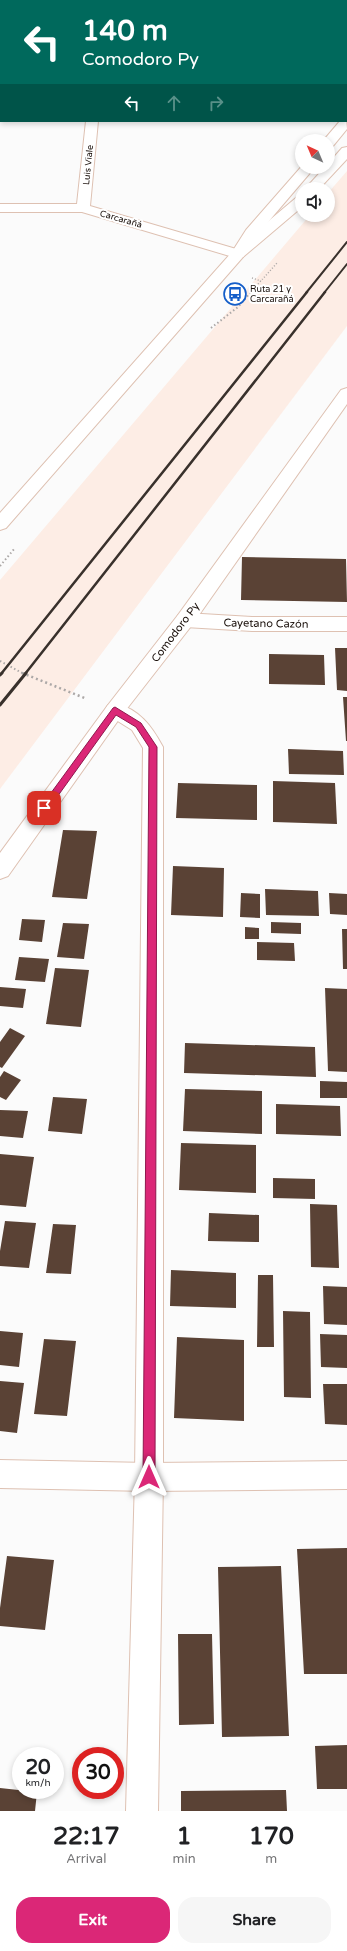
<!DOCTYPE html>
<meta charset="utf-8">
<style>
body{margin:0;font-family:"Varela Round",sans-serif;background:#f6f6f6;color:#202124;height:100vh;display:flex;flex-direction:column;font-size:15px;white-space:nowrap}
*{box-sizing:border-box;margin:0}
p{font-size:13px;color:#757577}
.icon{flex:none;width:22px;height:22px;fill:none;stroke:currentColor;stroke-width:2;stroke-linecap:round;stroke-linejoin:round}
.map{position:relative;height:1811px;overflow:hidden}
.drawer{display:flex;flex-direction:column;background:#fff;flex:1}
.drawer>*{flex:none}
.banner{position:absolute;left:0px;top:0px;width:347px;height:122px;box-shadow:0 2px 6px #0003;background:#00695c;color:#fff;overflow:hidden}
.needle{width:26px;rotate:316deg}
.tools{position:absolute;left:295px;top:134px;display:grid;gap:8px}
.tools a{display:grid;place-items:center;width:40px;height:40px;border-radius:50%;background:#fff;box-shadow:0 2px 6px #0003;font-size:20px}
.speed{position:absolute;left:12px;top:1747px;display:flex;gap:8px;font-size:20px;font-weight:700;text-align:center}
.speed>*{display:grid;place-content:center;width:52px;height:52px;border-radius:50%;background:#fff;box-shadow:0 2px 6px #0003;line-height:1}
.speed small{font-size:10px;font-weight:400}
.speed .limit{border:6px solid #d22;background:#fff;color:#111}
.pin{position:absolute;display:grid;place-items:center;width:34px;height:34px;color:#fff;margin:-17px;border-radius:8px;box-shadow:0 2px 6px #0006}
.me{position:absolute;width:44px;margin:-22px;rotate:0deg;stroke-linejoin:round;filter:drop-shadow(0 0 3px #0008)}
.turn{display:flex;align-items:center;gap:14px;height:84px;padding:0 16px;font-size:18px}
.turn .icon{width:52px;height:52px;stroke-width:2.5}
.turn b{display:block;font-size:28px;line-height:34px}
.lanes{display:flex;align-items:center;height:38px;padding:0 16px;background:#0003;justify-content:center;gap:20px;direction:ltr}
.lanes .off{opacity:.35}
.eta{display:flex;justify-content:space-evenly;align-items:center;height:68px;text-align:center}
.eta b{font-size:24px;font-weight:700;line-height:28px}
.primary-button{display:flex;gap:8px;margin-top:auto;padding:8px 16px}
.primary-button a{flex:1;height:46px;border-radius:16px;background:#db2777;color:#fff;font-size:16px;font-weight:700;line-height:46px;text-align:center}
.primary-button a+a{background:#f6f6f6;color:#202124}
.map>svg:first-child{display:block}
.built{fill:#fdede5}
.building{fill:#5a4235}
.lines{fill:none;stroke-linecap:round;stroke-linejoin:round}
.street-casing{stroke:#dec1b2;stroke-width:2}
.secondary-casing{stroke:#dec1b2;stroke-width:2}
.primary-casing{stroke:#dec1b2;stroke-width:2}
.path-far2{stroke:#aca8a7;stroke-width:1.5;stroke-dasharray:1 2;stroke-linecap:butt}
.path-far1{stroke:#aca8a7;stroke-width:2;stroke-dasharray:1.5 2.5;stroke-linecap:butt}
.path{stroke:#aca8a7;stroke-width:2.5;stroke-dasharray:2 3;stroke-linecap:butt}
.street{fill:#fff;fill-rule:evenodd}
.secondary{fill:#fff;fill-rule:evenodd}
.primary{fill:#fff;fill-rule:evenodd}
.rail-far2{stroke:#39312c;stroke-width:2}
.rail-far1{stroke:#39312c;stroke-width:2.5}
.rail{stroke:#39312c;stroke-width:3}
.route{fill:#db2777;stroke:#8e194d}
.labels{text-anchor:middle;stroke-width:4;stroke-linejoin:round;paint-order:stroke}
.far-street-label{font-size:9px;fill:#190f0a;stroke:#fff}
.far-poi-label{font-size:9px;fill:#190f0a;stroke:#fff;text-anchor:start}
.street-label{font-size:11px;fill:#190f0a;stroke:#fff}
</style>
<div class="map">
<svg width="347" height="1811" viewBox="0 0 347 1811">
<rect width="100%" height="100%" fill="#fbfbfb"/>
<!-- built -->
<path class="built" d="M347 171V326L0 789V580L310 215H328V193Z"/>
<!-- building -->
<path class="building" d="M242 557 346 559 347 602 241 600Z
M335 648H347V691L337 690Z
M269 654 324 655 325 685 269 684Z
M343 697H347V741H346Z
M288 749 343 751 344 775 289 774Z
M273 781 335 783 337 824 273 822Z
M178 783 257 785V820L176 818Z
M63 830 97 831 87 899 52 897Z
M173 866 224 868 223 917 171 915Z
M265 889 318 891 319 916 266 915Z
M241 893 260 894V918L240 917Z
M329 893 347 894V915L330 914Z
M22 919 45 920 42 942 19 940Z
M271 922 301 923V934L271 933Z
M63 923 89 924 84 959 57 957Z
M245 927 259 928V939H245Z
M342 929H347V969H343Z
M257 942 294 943 295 961 257 960Z
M19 957 49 959 45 982 15 980Z
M55 968 89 970 81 1027 46 1024Z
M0 987 26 989 23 1008 0 1006Z
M325 988 347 989V1072L328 1071Z
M10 1028 25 1036 2 1068 0 1067V1042Z
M185 1043 315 1047 316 1077 184 1073Z
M4 1071 21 1080 6 1100 0 1097V1077Z
M320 1081 347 1082V1098H320Z
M185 1089 262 1091V1134L183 1131Z
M53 1097 87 1099 82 1134 48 1131Z
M276 1104 340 1106 341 1136 276 1134Z
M0 1110 28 1111 23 1138 0 1136Z
M181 1143 256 1145V1193L179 1190Z
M0 1154 34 1157 26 1207 0 1205Z
M273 1178 315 1179V1199L273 1198Z
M310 1204 337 1205 339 1268 311 1267Z
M209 1213 259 1215V1242L208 1241Z
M5 1221 36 1223 29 1268 0 1266V1251Z
M53 1224 76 1225 71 1274 46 1273Z
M171 1270 236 1273V1308L170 1306Z
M258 1275H273L274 1347H257Z
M323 1286 347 1287V1325L324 1324Z
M283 1311 310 1312 311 1398 284 1397Z
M0 1331 23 1333 19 1367 0 1365Z
M320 1334 347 1335V1368L321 1367Z
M177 1337 244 1340V1421L174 1418Z
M44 1339 76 1341 67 1416 34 1414Z
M0 1381 24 1383 17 1433 0 1431Z
M323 1384H347V1425L325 1424Z
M347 1548V1674H304L297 1549Z
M7 1556 54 1560 45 1630 0 1626V1608Z
M281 1566 289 1736 222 1737 218 1567Z
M178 1634H212L214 1724 179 1725Z
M347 1745V1789H317L315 1746Z
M0 1788 37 1792 35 1811H0Z
M286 1790 287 1811H181V1791Z"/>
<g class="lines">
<!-- street casing -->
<g class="street-casing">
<path id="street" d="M96 0H108V1H96Z
M346 13H347V24H346Z
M0 59H1V67H0Z
M346 59H347V67H346Z
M86 121H98L90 206 243 251 245 254 243 257H233L82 212H0V204H77Z
M185 613 252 617H347V631H252L185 627 178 625 176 620 178 615Z
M115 703C140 710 151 725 163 747V1477L158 1811H126L135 1477 143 748 132 730 108 715 105 710 108 705Z"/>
</g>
<!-- secondary casing -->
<g class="secondary-casing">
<path id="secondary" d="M347 147V159L319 189H305L325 167H328V164L342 148Z
M302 196V207L243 257H233L231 254 233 251 297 197Z
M347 388V404L192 625 122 715 8 876 0 879V853L108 705 178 615 341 390Z
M0 1460 149 1463 347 1461V1489L149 1491 0 1488Z"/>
</g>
<!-- primary casing -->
<g class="primary-casing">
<path id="primary" d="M346 117 347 129 333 146 328 147V141H323L340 121H346Z
M302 166 315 167 257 235 243 257 6 528 0 530V513L232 252 246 230Z"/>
</g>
<!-- path-far2 -->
<path class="path-far2" d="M252 278 261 281
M250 293 277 263"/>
<!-- path-far1 -->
<path class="path-far1" d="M211 328 238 307 251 292
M0 566 15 548
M0 661 24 674"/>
<!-- path -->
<path class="path" d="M22 673 87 699"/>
<!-- street -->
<use href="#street" class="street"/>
<!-- secondary -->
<use href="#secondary" class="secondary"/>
<!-- primary -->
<use href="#primary" class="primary"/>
<!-- rail-far2 -->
<path class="rail-far2" d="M306 293 347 242
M324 293 347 264"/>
<!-- rail-far1 -->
<path class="rail-far1" d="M1 674 307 292
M25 674 325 292"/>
<!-- rail -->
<path class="rail" d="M0 675 2 673
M0 705 26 673"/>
</g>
<!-- route -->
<path class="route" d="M115 707 141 723 157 747 155 1477 153 1481 149 1483 144 1481 143 1477 149 747 136 727 116 715 47 811 44 812 40 808 113 708Z"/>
<!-- icons -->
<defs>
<g id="bus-ring" transform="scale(1.15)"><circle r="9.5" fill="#fff" stroke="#145ec9" stroke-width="1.5"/><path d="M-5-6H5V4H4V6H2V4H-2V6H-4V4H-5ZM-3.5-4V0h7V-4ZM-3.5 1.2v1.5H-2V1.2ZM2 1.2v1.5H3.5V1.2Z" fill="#145ec9"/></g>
</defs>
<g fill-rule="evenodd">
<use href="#bus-ring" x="235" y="294"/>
</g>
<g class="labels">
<!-- far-street labels -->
<g class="far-street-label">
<text transform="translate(88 165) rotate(-84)" y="3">Luis Viale</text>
<text transform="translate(121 219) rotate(16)" y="3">Carcarañá</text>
</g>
<!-- far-poi labels -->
<g class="far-poi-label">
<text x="250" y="292">Ruta 21 y<tspan x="250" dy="10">Carcarañá</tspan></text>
</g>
<!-- street labels -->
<g class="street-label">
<text transform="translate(266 623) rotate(1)" y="4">Cayetano Cazón</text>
<text transform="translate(175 632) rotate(-53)" y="4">Comodoro Py</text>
</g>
</g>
</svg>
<div class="tools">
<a><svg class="needle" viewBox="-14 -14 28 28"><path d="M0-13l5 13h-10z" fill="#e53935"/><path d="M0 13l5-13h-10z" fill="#757577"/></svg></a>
<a><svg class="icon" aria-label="sound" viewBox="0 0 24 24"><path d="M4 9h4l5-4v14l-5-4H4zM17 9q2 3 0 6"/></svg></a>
</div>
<div class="speed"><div>20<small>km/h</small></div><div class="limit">30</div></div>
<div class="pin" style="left:44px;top:808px;background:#d93025"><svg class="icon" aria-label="arrive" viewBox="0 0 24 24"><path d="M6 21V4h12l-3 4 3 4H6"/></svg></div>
<svg class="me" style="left:149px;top:1477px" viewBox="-20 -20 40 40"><path d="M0-17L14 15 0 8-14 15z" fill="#db2777" stroke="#fff" stroke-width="4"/></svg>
<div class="banner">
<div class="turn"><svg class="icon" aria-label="left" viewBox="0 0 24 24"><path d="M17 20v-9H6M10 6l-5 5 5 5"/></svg><div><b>140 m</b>Comodoro Py</div></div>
<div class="lanes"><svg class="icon" aria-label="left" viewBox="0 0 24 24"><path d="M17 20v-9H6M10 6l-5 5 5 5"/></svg><svg class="icon off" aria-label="ahead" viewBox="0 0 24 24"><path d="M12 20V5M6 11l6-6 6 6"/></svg><svg class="icon off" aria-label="right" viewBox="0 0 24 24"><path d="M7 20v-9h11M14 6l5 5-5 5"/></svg></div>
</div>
</div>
<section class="drawer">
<div class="eta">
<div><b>22:17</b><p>Arrival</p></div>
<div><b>1</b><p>min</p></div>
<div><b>170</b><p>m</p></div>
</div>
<div class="primary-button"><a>Exit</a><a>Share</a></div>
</section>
